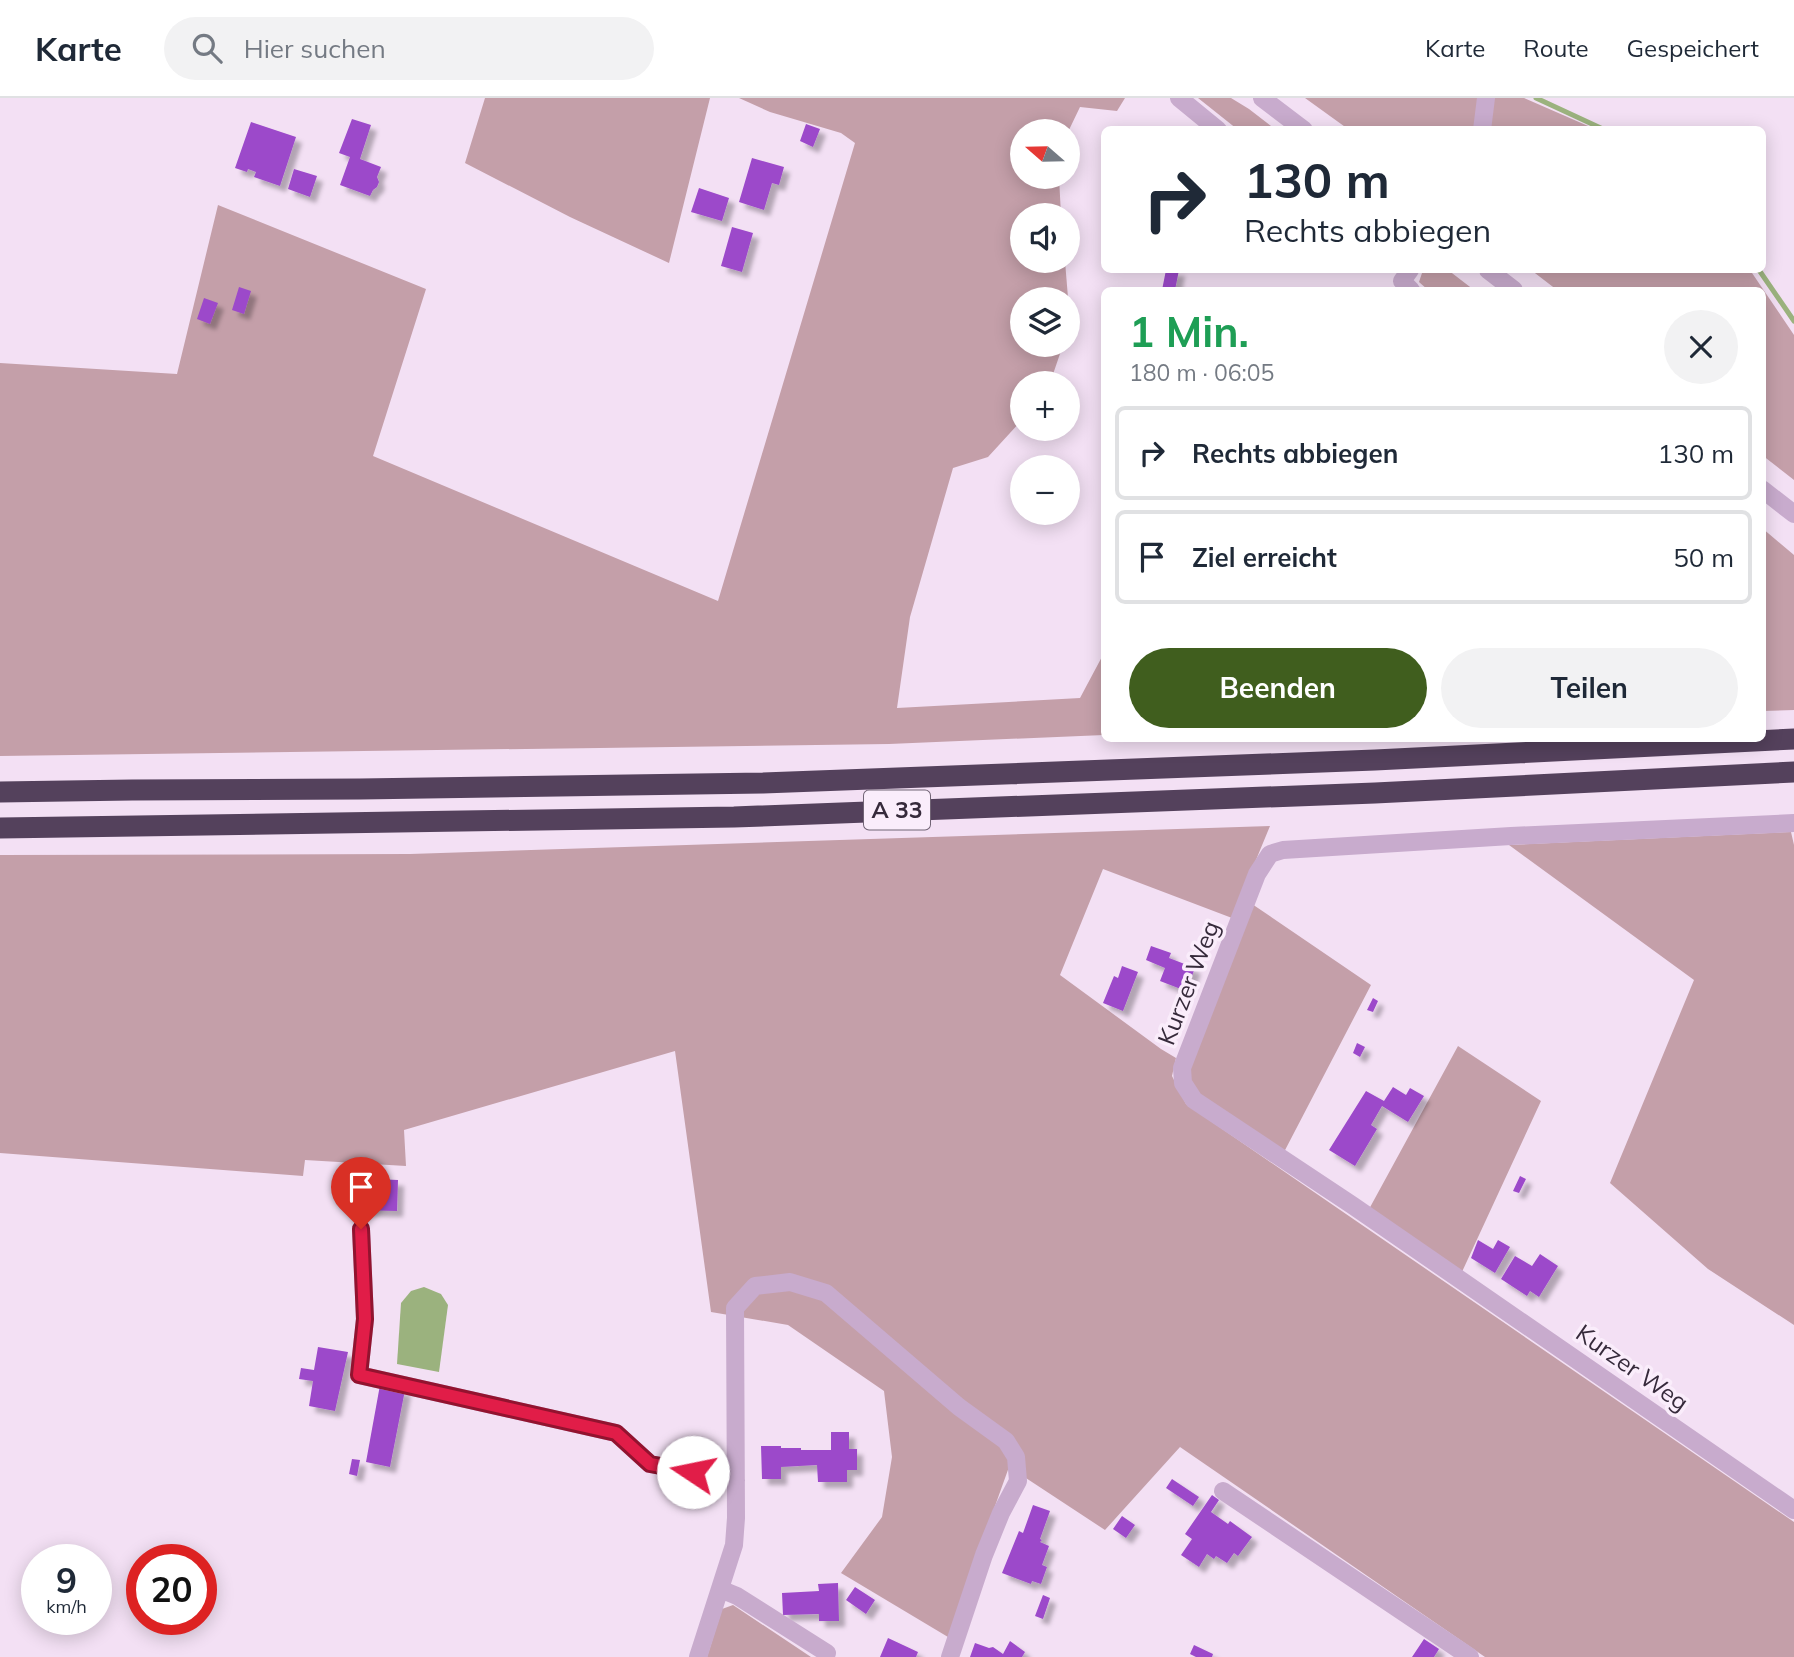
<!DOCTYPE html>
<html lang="de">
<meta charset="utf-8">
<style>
body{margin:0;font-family:Mulish,sans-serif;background:#f2f2f3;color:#1f2937;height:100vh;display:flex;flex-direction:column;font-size:26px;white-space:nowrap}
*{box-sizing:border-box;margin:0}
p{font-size:23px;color:#747a83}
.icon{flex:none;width:38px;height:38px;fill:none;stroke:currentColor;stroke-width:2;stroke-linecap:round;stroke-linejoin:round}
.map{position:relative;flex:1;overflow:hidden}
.side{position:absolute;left:1101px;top:189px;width:665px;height:455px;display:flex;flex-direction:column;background:#fff;border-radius:10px;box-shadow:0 4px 18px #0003}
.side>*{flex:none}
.top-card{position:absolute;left:1101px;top:28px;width:665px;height:147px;border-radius:10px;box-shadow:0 4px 18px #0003;background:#fff;color:#1f2937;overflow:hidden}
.needle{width:46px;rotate:290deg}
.fabs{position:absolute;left:1010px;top:21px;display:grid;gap:14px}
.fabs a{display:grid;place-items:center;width:70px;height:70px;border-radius:50%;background:#fff;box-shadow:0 4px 18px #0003;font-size:35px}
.speed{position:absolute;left:21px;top:1446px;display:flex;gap:14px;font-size:35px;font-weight:700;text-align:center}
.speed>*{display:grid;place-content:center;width:91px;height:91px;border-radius:50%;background:#fff;box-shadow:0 4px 18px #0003;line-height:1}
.speed small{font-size:18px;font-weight:400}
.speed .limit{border:10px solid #d22;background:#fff;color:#111}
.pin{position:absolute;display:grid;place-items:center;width:60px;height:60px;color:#fff;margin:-72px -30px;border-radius:50% 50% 50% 0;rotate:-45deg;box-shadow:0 0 7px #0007}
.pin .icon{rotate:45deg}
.me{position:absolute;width:77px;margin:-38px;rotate:281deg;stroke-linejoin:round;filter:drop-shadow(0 0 5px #0008)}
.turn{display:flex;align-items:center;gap:24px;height:147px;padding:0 28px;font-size:32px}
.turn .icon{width:91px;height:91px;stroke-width:2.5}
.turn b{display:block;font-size:49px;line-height:60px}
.round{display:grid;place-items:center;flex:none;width:74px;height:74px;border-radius:37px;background:#f2f2f3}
.head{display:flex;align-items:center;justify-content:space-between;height:119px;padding:0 28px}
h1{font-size:42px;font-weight:700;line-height:52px;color:#1e9e55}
.button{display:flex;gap:14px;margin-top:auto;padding:14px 28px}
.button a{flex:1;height:80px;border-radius:42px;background:#405e1e;color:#fff;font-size:28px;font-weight:700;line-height:80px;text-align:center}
.button a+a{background:#f2f2f3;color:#1f2937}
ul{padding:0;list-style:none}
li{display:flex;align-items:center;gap:21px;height:94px;margin:0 14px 10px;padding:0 14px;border:4px solid #e0e1e3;border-radius:10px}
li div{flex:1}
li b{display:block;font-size:26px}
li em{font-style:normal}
header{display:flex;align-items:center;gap:42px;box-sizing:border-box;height:98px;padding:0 35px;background:#fff;border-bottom:2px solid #e0e1e3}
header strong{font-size:33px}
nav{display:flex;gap:38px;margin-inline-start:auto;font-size:24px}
.search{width:490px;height:63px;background:#f2f2f3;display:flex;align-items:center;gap:18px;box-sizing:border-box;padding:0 24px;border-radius:38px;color:#747a83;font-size:26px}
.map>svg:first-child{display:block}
.green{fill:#c49fa9}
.water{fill:#9bb27e}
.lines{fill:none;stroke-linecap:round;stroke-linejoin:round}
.stream{stroke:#9bb27e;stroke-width:5}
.building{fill:#9c49ca;filter:url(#shadow)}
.minor{stroke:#c8abcd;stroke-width:18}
.highway{stroke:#54415c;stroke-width:21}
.route-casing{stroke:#92132f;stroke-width:18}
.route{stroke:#e11d48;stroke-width:12}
.labels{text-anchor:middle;stroke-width:7;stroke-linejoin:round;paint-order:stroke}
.shield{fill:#faedfb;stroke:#716475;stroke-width:2}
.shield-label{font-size:23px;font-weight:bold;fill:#362a3b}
.street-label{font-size:24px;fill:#362a3b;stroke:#faedfb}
</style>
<header>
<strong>Karte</strong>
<div class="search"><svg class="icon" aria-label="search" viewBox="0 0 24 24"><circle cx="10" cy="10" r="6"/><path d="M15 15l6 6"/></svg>Hier suchen</div>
<nav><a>Karte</a><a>Route</a><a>Gespeichert</a></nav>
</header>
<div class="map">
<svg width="1794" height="1559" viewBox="0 0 1794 1559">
<defs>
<filter id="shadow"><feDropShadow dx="6" dy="6" stdDeviation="2" flood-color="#0004"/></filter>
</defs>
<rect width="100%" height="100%" fill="#f3e0f4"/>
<!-- green -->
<path class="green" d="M485 0H710L669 165 570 119 465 65Z
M739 0H1125L1117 13 1080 9 1068 34 1022 33V79H1059L1061 117H1022V163H1065L1070 224 1068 232V201H1022V247H1063L1050 285H1022V322L988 359 953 370 910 519 897 610 1080 600 1104 555V637L889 646 0 658V265L177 276 218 107 426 191 373 358 718 503 855 45 841 35 770 14Z
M1198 0H1231L1249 11 1275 31H1237Z
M1305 0H1524L1595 31H1348Z
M1423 172H1448L1474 192H1428L1419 184Z
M1531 172H1750L1794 237V382L1762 357V192H1557Z
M1762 430 1794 457V612L1762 613Z
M1270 728 1232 820 1103 771 1060 877 1161 951 1176 960 1172 978 1186 1006 1794 1424V1559H1485L1180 1349 1105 1432 1009 1369 948 1539 841 1475 882 1419 892 1359 884 1293 788 1227 711 1214 675 953 404 1032 406 1068 305 1062 303 1078 0 1055V757L410 756Z
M1791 734 1794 747V1227L1708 1171 1610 1085 1694 882 1509 747Z
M1252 806 1371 887 1283 1056 1204 1001 1191 986 1189 973Z
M1458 948 1541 1003 1461 1176 1368 1113Z
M733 1507 811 1559H707L722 1511Z"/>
<!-- water -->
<path class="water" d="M424 1189 441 1196 448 1207 439 1274 397 1266 401 1205 411 1193Z"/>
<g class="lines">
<!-- stream -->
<path class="stream" d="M1536 0 1605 32
M1759 172 1794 223"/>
</g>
<!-- building -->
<path class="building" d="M352 21 371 27 360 61 381 69 377 79 379 84 377 89 373 92 370 98 340 87 350 59 339 55Z
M251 24 296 39 280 88 254 79 256 74 248 71 247 74 235 70Z
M806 26 820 31 813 49 800 43Z
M752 60 784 69 779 87 772 85 764 112 739 104Z
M294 71 317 78 310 99 288 91Z
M699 90 729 100 722 123 691 114Z
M732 129 753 135 742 174 721 168Z
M1166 172H1179L1175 192H1162Z
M239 189 251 193 244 216 232 212Z
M204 200 218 205 210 226 197 221Z
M1151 848 1171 855 1169 860 1195 870 1186 893 1160 883 1165 870 1146 862Z
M1122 868 1138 874 1123 913 1103 905 1114 878 1118 880Z
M1373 900 1378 903 1373 914 1367 912Z
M1357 945 1365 949 1360 959 1353 955Z
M1393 989 1406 997 1410 990 1424 998 1408 1024 1382 1008 1371 1027 1377 1031 1355 1068 1329 1052 1366 993 1384 1003Z
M1520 1078 1526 1081 1519 1095 1513 1093Z
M351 1080 398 1082 397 1113 350 1112Z
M1478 1142 1493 1151 1498 1142 1510 1149 1495 1175 1471 1160Z
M1540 1156 1558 1168 1539 1199 1530 1193 1527 1198 1501 1181 1515 1158 1532 1168Z
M318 1249 348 1254 335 1313 309 1308 313 1283 299 1281 301 1270 314 1272Z
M380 1287 405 1292 390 1369 366 1364Z
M831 1334H849V1351H857V1372H847V1384H818L817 1367 781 1369V1381H762L761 1348H781V1350H801V1352H831Z
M352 1361 360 1362 357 1378 349 1376Z
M1172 1381 1199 1399 1193 1408 1166 1390Z
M1212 1397 1219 1402 1211 1414 1228 1426 1230 1423 1252 1439 1238 1458 1234 1455 1227 1465 1216 1458 1214 1461 1207 1456 1199 1469 1181 1457 1192 1441 1185 1436Z
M1033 1407 1050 1413 1040 1441 1042 1442 1040 1444 1049 1448 1042 1467 1047 1469 1041 1486 1032 1483 1031 1486 1002 1475 1019 1433 1023 1435Z
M1122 1418 1135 1427 1126 1440 1113 1431Z
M838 1485 839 1523H819V1516L783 1517 782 1495 819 1493 818 1486Z
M855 1489 875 1502 866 1516 846 1502Z
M1043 1497 1050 1500 1043 1521 1035 1518Z
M888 1540 918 1554 916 1559H880Z
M1424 1541 1439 1551 1434 1559H1412Z
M1010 1543 1025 1554 1022 1559H970L975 1545 989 1550 993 1549 1003 1556Z
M1194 1547 1213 1556 1212 1559H1196L1190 1556Z"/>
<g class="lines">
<!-- minor -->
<path class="minor" d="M1179 0 1218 32
M1262 0 1304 32
M1482 32 1486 0
M1410 172 1402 183 1411 192
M1488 172 1514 192
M1762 391 1794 416
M1794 725 1511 738 1283 752 1270 756 1257 776 1182 970 1183 985 1194 1002 1352 1107 1794 1412
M361 1131 365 1221 359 1277 616 1335 650 1366 736 1382
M1223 1393 1470 1559
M720 1491 737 1498 827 1555
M698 1559 734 1447 736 1420 735 1210 755 1188 790 1184 826 1195 959 1309 1006 1343 1016 1359 1018 1383 1001 1415 984 1457 950 1559"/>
<!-- highway -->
<path class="highway" d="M0 694 132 692 360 691 763 685 1375 662 1794 641
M0 730 734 719 1375 695 1794 674"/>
</g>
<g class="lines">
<!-- route casing -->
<g class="route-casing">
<path id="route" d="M361 1131 365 1221 359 1277 616 1335 650 1366 693 1374"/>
</g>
<!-- route -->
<use href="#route" class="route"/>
</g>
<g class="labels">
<!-- shield labels -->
<rect class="shield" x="864" y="692.5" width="66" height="39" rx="5"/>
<g class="shield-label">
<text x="897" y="720">A 33</text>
</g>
<!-- street labels -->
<g class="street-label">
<text transform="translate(1189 885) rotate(-69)" y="8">Kurzer Weg</text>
<text transform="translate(1632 1270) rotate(35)" y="8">Kurzer Weg</text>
</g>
</g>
</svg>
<div class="fabs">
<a><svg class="needle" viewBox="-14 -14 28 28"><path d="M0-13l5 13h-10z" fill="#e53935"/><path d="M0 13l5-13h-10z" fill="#747a83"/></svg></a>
<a><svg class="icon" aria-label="sound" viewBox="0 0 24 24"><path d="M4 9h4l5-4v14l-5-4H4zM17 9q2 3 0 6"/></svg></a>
<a><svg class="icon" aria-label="layers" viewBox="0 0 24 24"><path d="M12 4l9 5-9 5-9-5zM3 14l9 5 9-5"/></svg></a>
<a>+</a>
<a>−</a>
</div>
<div class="speed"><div>9<small>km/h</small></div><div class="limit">20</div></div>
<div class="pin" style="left:361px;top:1131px;background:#d93025"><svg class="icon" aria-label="arrive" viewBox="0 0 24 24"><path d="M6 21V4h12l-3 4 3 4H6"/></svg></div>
<svg class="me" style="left:693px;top:1374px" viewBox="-20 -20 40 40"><circle r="19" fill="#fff"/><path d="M0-13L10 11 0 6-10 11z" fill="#e11d48"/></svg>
<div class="top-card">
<div class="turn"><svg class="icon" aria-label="right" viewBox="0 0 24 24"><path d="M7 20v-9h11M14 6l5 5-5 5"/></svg><div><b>130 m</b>Rechts abbiegen</div></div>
</div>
<section class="side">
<div class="head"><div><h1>1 Min.</h1><p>180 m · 06:05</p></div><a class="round"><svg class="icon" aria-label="close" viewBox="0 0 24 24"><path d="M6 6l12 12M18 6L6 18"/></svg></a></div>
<ul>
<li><svg class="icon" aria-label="right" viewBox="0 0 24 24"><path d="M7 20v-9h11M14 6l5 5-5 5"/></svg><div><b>Rechts abbiegen</b></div><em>130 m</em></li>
<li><svg class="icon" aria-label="arrive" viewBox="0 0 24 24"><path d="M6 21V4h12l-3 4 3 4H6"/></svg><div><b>Ziel erreicht</b></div><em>50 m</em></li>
</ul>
<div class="button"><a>Beenden</a><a>Teilen</a></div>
</section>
</div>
